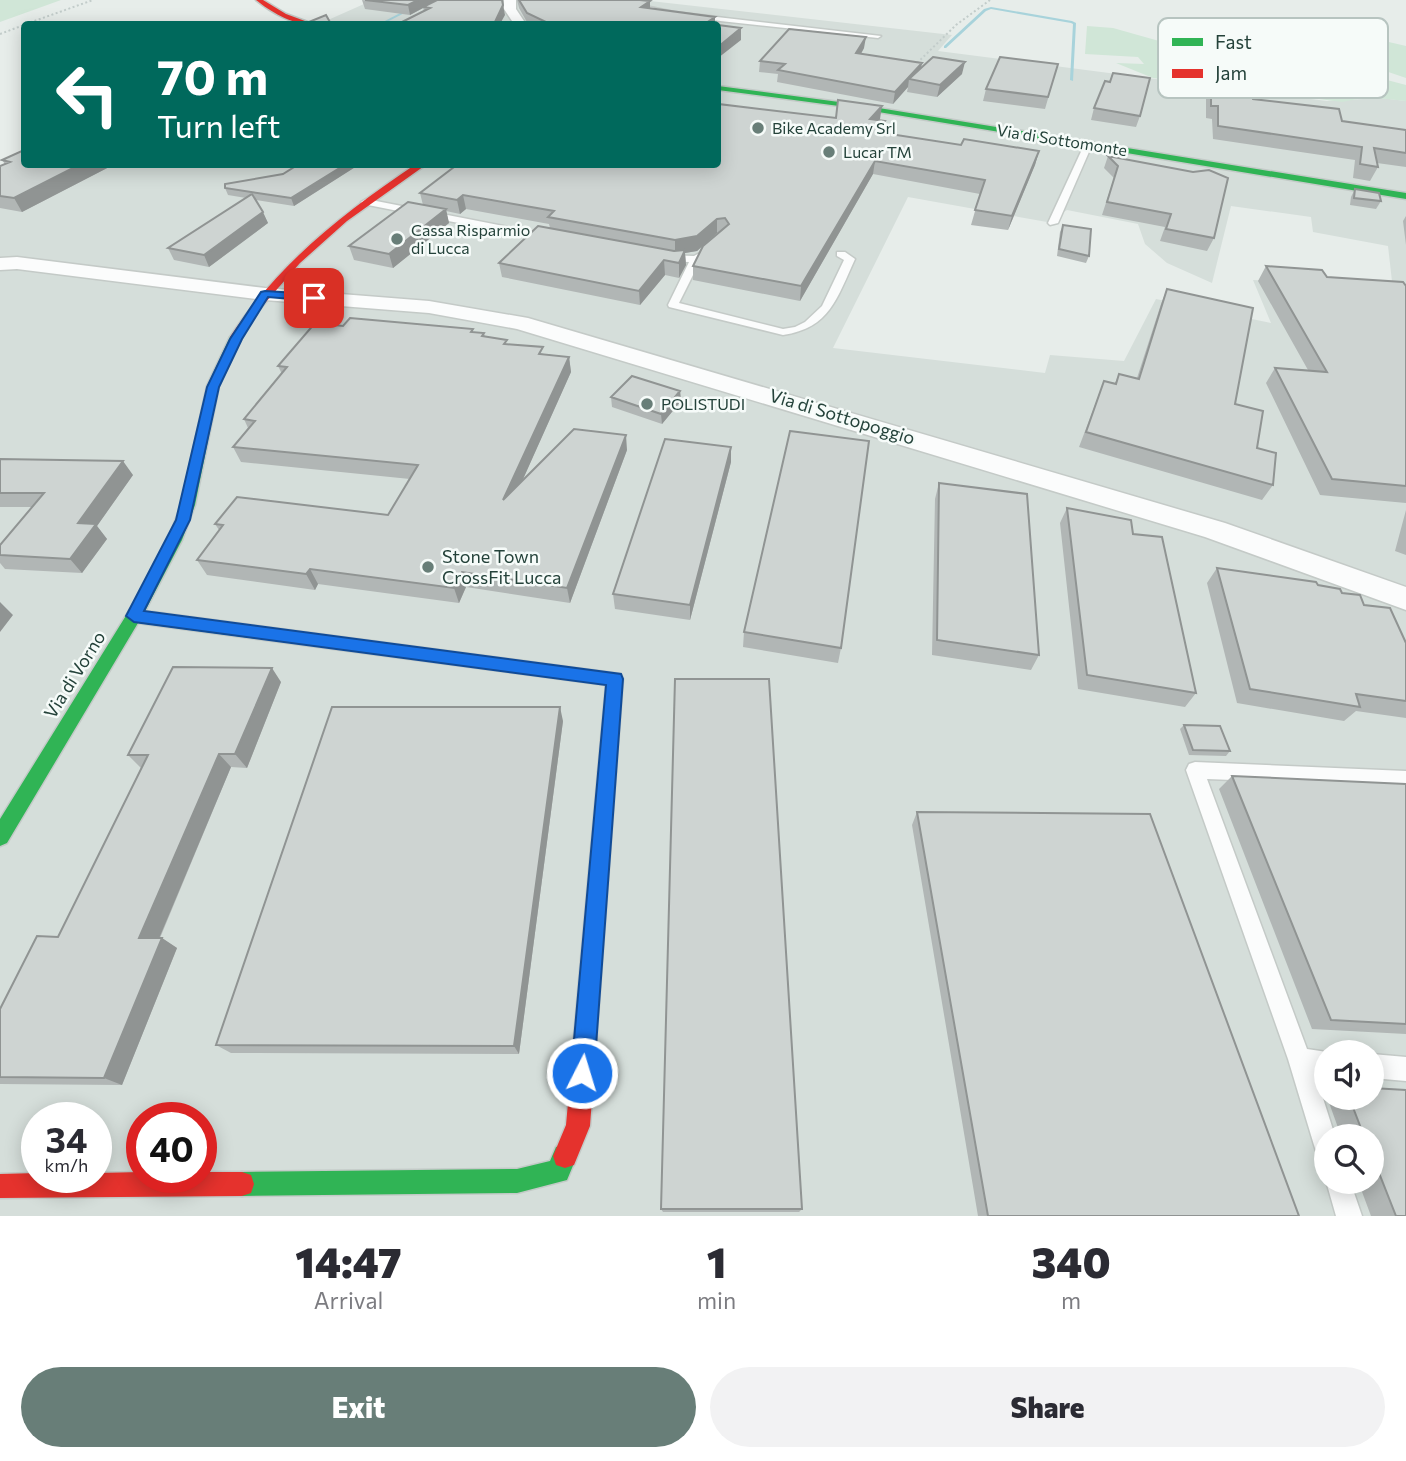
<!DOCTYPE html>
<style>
body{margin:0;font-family:Commissioner,sans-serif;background:#f2f2f3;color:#2b2b33;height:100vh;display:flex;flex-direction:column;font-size:26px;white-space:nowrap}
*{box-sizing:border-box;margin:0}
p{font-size:23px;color:#7c7c81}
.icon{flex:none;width:38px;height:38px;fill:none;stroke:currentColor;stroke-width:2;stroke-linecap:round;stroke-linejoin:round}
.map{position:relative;height:1216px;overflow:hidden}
.drawer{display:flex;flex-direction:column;background:#fff;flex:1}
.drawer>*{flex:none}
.top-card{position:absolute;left:21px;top:21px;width:700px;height:147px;border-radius:7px;box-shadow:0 4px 18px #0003;background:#00695c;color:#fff;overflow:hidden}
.buttons{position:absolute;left:1314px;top:1040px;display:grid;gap:14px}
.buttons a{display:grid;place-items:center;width:70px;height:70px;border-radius:50%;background:#fff;box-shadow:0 4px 18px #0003;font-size:35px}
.speed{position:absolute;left:21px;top:1102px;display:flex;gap:14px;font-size:35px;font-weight:700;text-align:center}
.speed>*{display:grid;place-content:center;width:91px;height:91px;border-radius:50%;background:#fff;box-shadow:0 4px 18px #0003;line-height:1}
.speed small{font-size:18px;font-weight:400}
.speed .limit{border:10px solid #d22;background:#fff;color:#111}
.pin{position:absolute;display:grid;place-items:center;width:60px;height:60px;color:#fff;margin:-30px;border-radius:14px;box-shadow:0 4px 10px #0006}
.me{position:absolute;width:77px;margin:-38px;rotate:5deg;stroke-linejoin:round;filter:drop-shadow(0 0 5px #0008)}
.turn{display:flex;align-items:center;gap:24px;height:147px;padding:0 21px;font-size:32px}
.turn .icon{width:91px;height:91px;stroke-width:2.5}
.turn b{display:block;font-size:49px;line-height:60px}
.eta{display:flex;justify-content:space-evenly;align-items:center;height:119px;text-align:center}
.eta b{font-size:42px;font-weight:800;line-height:49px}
.cta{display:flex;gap:14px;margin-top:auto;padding:14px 21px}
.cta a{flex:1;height:80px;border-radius:42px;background:#687e78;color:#fff;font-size:28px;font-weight:800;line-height:80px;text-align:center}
.cta a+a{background:#f2f2f3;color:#2b2b33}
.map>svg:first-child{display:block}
.built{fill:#d5deda;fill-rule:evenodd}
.green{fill:#d0e6d7}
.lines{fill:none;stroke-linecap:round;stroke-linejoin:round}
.stream{fill:#a8d3db;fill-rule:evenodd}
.lane-casing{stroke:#c4cac7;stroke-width:3}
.street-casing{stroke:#c4cac7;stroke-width:3}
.fast-casing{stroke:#c3cac7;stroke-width:3}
.jam-casing{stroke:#c3cac7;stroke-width:3}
.path{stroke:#c2ccca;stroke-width:2;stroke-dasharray:2 2.5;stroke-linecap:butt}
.lane{fill:#fbfcfc;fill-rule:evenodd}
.street{fill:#fbfcfc;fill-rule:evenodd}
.fast{fill:#30b455;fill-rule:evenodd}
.jam{fill:#e5322d;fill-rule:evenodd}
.wall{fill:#b1b6b5}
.shaded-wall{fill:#909493}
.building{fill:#ced4d2;stroke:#909493;stroke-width:2}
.route{fill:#1a73e8;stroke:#114b97;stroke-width:2}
.poi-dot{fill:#687e78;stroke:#f6fbf9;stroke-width:2.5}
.labels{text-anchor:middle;stroke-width:5;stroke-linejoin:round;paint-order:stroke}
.far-poi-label{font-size:16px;fill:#24423a;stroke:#f6fbf9;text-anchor:start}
.far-street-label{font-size:16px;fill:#24423a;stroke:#f6fbf9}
.street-label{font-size:18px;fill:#24423a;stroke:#f6fbf9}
.poi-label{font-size:18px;fill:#24423a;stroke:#f6fbf9;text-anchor:start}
.key{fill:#f6fbf9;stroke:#b7c4c0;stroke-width:2}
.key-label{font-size:19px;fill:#24423a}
</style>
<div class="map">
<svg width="1406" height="1216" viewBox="0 0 1406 1216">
<rect width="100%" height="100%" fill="#e7edea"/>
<!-- built -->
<path class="built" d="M373 0H641L952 35 938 51 1327 101 1381 98 1406 101V290H1393L1388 246 1313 232 1311 217 1231 206 1212 283 1167 263 1145 244 1138 224 1067 210 1047 222 908 197 833 348 1045 373 1050 355 1124 361 1156 299 1271 323 1253 280 1316 283 1406 312V1216H0V174L24 164H718V24H319ZM1326 1052H1372V1097H1326ZM37 1118H96V1178H37ZM142 1118H201V1178H142ZM1326 1136H1372V1181H1326Z"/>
<!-- green -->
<path class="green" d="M0 0H61L0 22Z
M1087 26 1113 28 1230 61 1387 80 1406 85V101L1368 97 1342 102 1153 78 1116 63 1144 64 1138 57 1085 54Z
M1363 36 1406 46V78L1362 63 1353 45Z"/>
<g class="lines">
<!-- stream -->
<path class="stream" d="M425 0H430L383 24H379Z
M991 7 1072 21 1076 23 1073 81 1070 80 1073 24 1071 23 991 9 986 11 946 48H944V46L984 9Z"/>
<!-- lane casing -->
<g class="lane-casing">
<path id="lane" d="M631 3 674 12 881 36 878 38 674 16 629 6Z
M1085 143 1092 145 1058 223 1050 225 1048 223Z
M366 199 549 235 554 238 549 241 363 204 361 202Z
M709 248 718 250 700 261 679 303 783 329 795 327 805 322 822 306 844 260 837 256V252H845L855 259C837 298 830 328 783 335L669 307 668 305 689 262 664 261 659 258 664 255 694 256Z
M1195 762 1406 771V787L1207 779 1307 1049 1327 1052 1326 1074 1315 1073 1335 1136H1326V1157L1317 1154 1314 1145 1288 1059 1186 770 1189 764Z
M1372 1054 1406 1057V1081L1372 1078Z
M1326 1179V1181H1350L1362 1216H1336L1326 1181Z"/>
</g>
<!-- street casing -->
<g class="street-casing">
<path id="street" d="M504 0H516V9L526 24H514L504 9Z
M17 257 265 288 429 301 528 318 1225 523 1406 587V610L1205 537 517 329 429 313 265 300 17 269 0 270V258Z"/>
</g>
<!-- fast casing -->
<g class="fast-casing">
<path id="fast" d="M718 86 854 104 1406 193V199L854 108 718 90Z
M236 334 242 337 219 386 195 505 182 540 145 611 621 674 623 679 616 772 613 778 607 780 601 778 598 772 606 685 138 623 7 843 0 846V819L140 593 168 540 181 505 207 386 230 337Z
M565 1144 574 1147 577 1156 567 1180 517 1193 242 1196 233 1193 230 1184 233 1175 242 1172 517 1169 550 1161 556 1147Z"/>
</g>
<!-- jam casing -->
<g class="jam-casing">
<path id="jam" d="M256 0H263L286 14 313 24C294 26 271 12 256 0Z
M416 164H427L347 221 300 263 258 311 240 339H232L230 337C280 262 342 214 416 164Z
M607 764 613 766 616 772 590 1126 574 1165 565 1168 556 1165 553 1156 566 1125 598 772 601 766Z
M142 1172V1178H201V1172H242L251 1175 254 1184 251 1193 242 1196 0 1198V1174L37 1173V1178H96V1173Z"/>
</g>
<!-- path -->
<path class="path" d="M26 24 93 0
M0 34 24 25
M914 66 956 25 990 0"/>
<!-- lane -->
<use href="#lane" class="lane"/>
<!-- street -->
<use href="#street" class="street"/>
<!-- fast -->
<use href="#fast" class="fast"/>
<!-- jam -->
<use href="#jam" class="jam"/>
</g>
<!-- wall -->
<path class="wall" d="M362 0 505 15 424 11 423 8 410 15 365 9Z
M517 0H640L650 1V9L715 24H528L519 8Z
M864 48 861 54 921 68 962 74 937 97 907 92 908 87 893 104 777 82 778 74 759 72 760 61Z
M1058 64 1045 109 983 101 986 89Z
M1211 81 1253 99 1342 121 1406 130V167L1377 163 1378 167 1370 181 1353 178 1355 160 1213 139 1212 119 1206 118V93Z
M1094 108 1140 116 1136 127 1091 120Z
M836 118 880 119 879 120 885 121 883 133 961 145 1039 151 1035 165 1008 230 971 225 980 194 873 174 800 301 693 280V266L719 233H717L697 251 685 253 686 265 679 278 665 275 640 305 502 277 499 263 550 228 549 224 466 209 460 214 446 211 449 223 393 268 354 260 349 246 423 205 420 193Z
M1108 156 1214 238 1207 251 1160 241 1165 227 1102 215 1114 178 1104 168Z
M2 160 24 164H123L120 166 113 165 22 212 0 208V166L5 164Z
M299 164H360L294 206 256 200 268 223 209 267 174 260 168 248 246 198 228 195 225 188 283 174Z
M1355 189 1381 201 1376 209 1350 205 1351 197Z
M1406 216V245L1403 221Z
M1063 225 1089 256 1086 263 1057 256 1060 232Z
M1266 266 1327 277 1406 286V503L1320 495 1266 383 1275 368 1308 370 1258 281Z
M1167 289 1235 404 1257 448 1273 485 1262 500 1079 447 1104 381 1115 383 1119 374 1137 378 1161 304Z
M343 326 473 329V332L484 333 485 337 507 344 544 354 569 357 571 372 522 481 627 450 570 603 466 587 459 603 318 584 315 590 207 575 197 560 219 530 215 524 388 515 410 479 241 462 233 447 248 428 244 419 282 374 278 366Z
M680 391 681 401 662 424 612 407 611 397Z
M731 447V462L690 620 615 609 613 594Z
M0 459 133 475 97 526 107 539 82 573 5 569 0 563V545L32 507H0Z
M939 483 1039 655 1031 670 932 655 935 499Z
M1067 508 1133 534 1196 693 1185 707 1078 689 1060 523Z
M1406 510V555L1395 551Z
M1217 568 1318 585 1342 593 1364 605 1406 643V718L1356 711 1344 721 1237 703 1207 583Z
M744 632 841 648 838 663 743 647Z
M281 682 247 768 231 767 160 938H162L177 948 122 1085 0 1084V1009L58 937 141 768 128 755Z
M563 721 519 1054 231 1053 216 1045Z
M1184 725 1230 751 1226 756 1189 755 1180 729Z
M1232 776 1406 784V1034L1312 1029 1219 789Z
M917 812 1299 1216H978L912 825Z
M1327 1097H1372L1406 1216H1371L1358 1181H1372V1136H1341Z
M661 1209H802L799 1212H663Z"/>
<!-- shaded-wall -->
<path class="shaded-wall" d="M418 0H438L410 15 408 5Z
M650 1V12L641 7Z
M503 5 505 15 500 24H494Z
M715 17V24L706 23Z
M741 28V40L718 58V47Z
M866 37 864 48 855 64 856 53Z
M965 62 962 74 937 97 940 85Z
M922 63 920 74 909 79 908 87 893 104 895 92Z
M882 106 880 119 868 132 870 119Z
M885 121 883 134 877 132Z
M1039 151 1035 165 1008 230 1012 216Z
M875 161 873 174 800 301 801 286Z
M81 164 113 165 22 212 14 198Z
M346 164H360L294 206 291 198Z
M463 195 466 209 460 214 457 200Z
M446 209 449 223 393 268 389 254Z
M263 212 268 223 209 267 204 255Z
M717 219V233L697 251 685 253 686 265 679 278V263L675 254V240Z
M664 260 665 275 640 305 639 291Z
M569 357 571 372 507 515 503 500Z
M680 391 681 401 662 424 661 414Z
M626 435 627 450 570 603 567 588Z
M731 447V462L690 620V605Z
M123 461 133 475 97 526 107 539 82 573 70 559 78 523Z
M310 569 318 584 315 590 306 574Z
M462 572 466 587 459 603 454 588Z
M0 602 13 615 0 632Z
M272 668 281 682 247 768 235 754Z
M560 707 563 721 519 1054 514 1046Z
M219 754 231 767 155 948 139 938Z
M162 938 177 948 122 1085 104 1078Z"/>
<!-- building -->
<path class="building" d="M365 0H418L408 5Z
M437 0H502L503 5 494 24H398L430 8 423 7Z
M519 0H640L650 1 641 7 715 17 706 23 714 24H550L527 13Z
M326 15 331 24H304Z
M718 25 741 28 718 47Z
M789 29 866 37 856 53 922 63 895 92 778 70 785 64 760 61Z
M933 57 965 62 940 85 909 79Z
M1000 57 1058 64 1048 97 986 89Z
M1113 73 1150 78 1140 116 1094 108 1105 81 1110 82Z
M1211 81 1249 86 1253 99 1339 109 1342 121 1406 130V153L1374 148 1378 167 1360 164 1362 147 1218 126V106H1211Z
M838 100 882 106 870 119 885 121 877 132 961 145 964 139 1039 151 1012 216 975 210 985 180 875 161 801 286 693 266 703 246 729 224 725 218 717 219 697 236 675 240 548 217 554 211 463 195 457 200 420 193 458 164H534L543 166 544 164H718V104L836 118Z
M24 150V164H81L14 198 0 196V166L10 162 2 160Z
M1108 156 1193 172 1209 170 1228 178 1214 238 1166 229 1171 214 1107 202 1118 166Z
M299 164H346L291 198 225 188V184L283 174Z
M1355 189 1379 193 1381 201 1354 198Z
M252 194 263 212 204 255 168 248Z
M408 202 446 209 389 254 349 246Z
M1063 225 1091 229 1089 256 1059 249Z
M538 226 674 251 685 250 679 263 664 260 639 291 499 263Z
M1266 266 1322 270 1327 277 1403 282 1406 286V486L1332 479 1275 368 1327 372Z
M1167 289 1253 308 1235 404 1263 411 1257 448 1276 453 1273 485 1086 432 1104 381 1116 384 1119 374 1139 379Z
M350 318 473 329 471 332 484 333 482 336 507 340 504 344 543 347 539 354 569 357 503 500 574 429 626 435 567 588 462 572 454 588 310 569 306 574 197 560 223 525 215 524 237 497 388 515 418 465 233 447 255 421 244 419 287 367 278 366 315 323 343 326Z
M632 376 680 391 661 414 611 397Z
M790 431 869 441 841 648 744 632Z
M665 439 731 447 690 605 613 594Z
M0 459 123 461 78 523 96 524 70 559 0 555V545L44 493H0Z
M939 483 1027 494 1039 655 937 640Z
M1067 508 1131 520 1133 534 1162 537 1196 693 1087 675Z
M1217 568 1316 582 1318 585 1340 589 1342 593 1360 595 1364 605 1390 608 1406 643V701L1356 694 1360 707 1250 689Z
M173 667 272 668 235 754H219L139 938H162L104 1078 0 1077V1009L37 936 58 937 148 755H128Z
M675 679H769L802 1209H661Z
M332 707H560L514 1046 216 1045Z
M1184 725 1220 726 1230 751 1193 750Z
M1232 776 1406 784V1024L1331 1020Z
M917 812 1150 814 1299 1216H988Z
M1372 1088 1406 1090V1216H1396L1372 1155V1136H1364L1349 1097H1372Z"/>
<!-- route -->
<path class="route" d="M265 291 314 294 320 298 314 301 268 297 242 339 219 387 190 520 144 611 621 674 623 679 594 1073 590 1082 582 1085 574 1082 571 1073 606 685 134 622 126 616 176 520 207 387 230 339 261 292Z"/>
<!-- markers -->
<g class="poi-dot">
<circle cx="758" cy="128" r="7"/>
<circle cx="829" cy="152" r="7"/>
<circle cx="397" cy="239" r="7"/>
<circle cx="647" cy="404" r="7"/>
<circle cx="428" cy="567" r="7"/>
</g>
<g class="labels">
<!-- far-poi labels -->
<g class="far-poi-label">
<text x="772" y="134">Bike Academy Srl</text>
<text x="843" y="158">Lucar TM</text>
<text x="411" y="236">Cassa Risparmio<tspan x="411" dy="18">di Lucca</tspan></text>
<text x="661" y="410">POLISTUDI</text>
</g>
<!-- far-street labels -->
<g class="far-street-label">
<text transform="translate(1062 140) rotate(9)" y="6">Via di Sottomonte</text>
</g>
<!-- street labels -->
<g class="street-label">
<text transform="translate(842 417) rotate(17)" y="6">Via di Sottopoggio</text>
<text transform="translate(75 675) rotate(-58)" y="6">Via di Vorno</text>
</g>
<!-- poi labels -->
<g class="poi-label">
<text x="442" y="563">Stone Town<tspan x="442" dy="21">CrossFit Lucca</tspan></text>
</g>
</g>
<!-- legend -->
<rect x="1158" y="18" width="230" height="80" rx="10" class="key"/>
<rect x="1172" y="38" width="31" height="8" fill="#30b455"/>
<rect x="1172" y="69" width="31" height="9" fill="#e5322d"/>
<g class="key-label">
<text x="1215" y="49">Fast</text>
<text x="1215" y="80">Jam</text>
</g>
</svg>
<div class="buttons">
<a><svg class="icon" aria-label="sound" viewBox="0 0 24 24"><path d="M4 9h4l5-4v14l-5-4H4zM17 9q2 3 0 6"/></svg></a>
<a><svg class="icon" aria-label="search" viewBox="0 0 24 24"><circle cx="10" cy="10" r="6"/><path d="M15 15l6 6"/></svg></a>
</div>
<div class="speed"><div>34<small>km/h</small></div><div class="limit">40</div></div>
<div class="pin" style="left:314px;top:298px;background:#d93025"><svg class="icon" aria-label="arrive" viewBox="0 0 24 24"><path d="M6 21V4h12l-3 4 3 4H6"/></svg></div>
<svg class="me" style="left:582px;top:1073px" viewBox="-20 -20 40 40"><circle r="17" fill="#1a73e8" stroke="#fff" stroke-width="3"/><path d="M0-11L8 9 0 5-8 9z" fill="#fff"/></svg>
<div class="top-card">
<div class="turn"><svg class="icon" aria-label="left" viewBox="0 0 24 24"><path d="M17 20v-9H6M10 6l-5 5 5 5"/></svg><div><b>70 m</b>Turn left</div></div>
</div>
</div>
<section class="drawer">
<div class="eta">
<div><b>14:47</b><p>Arrival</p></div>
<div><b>1</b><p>min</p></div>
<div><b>340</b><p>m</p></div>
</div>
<div class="cta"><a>Exit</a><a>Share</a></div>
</section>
